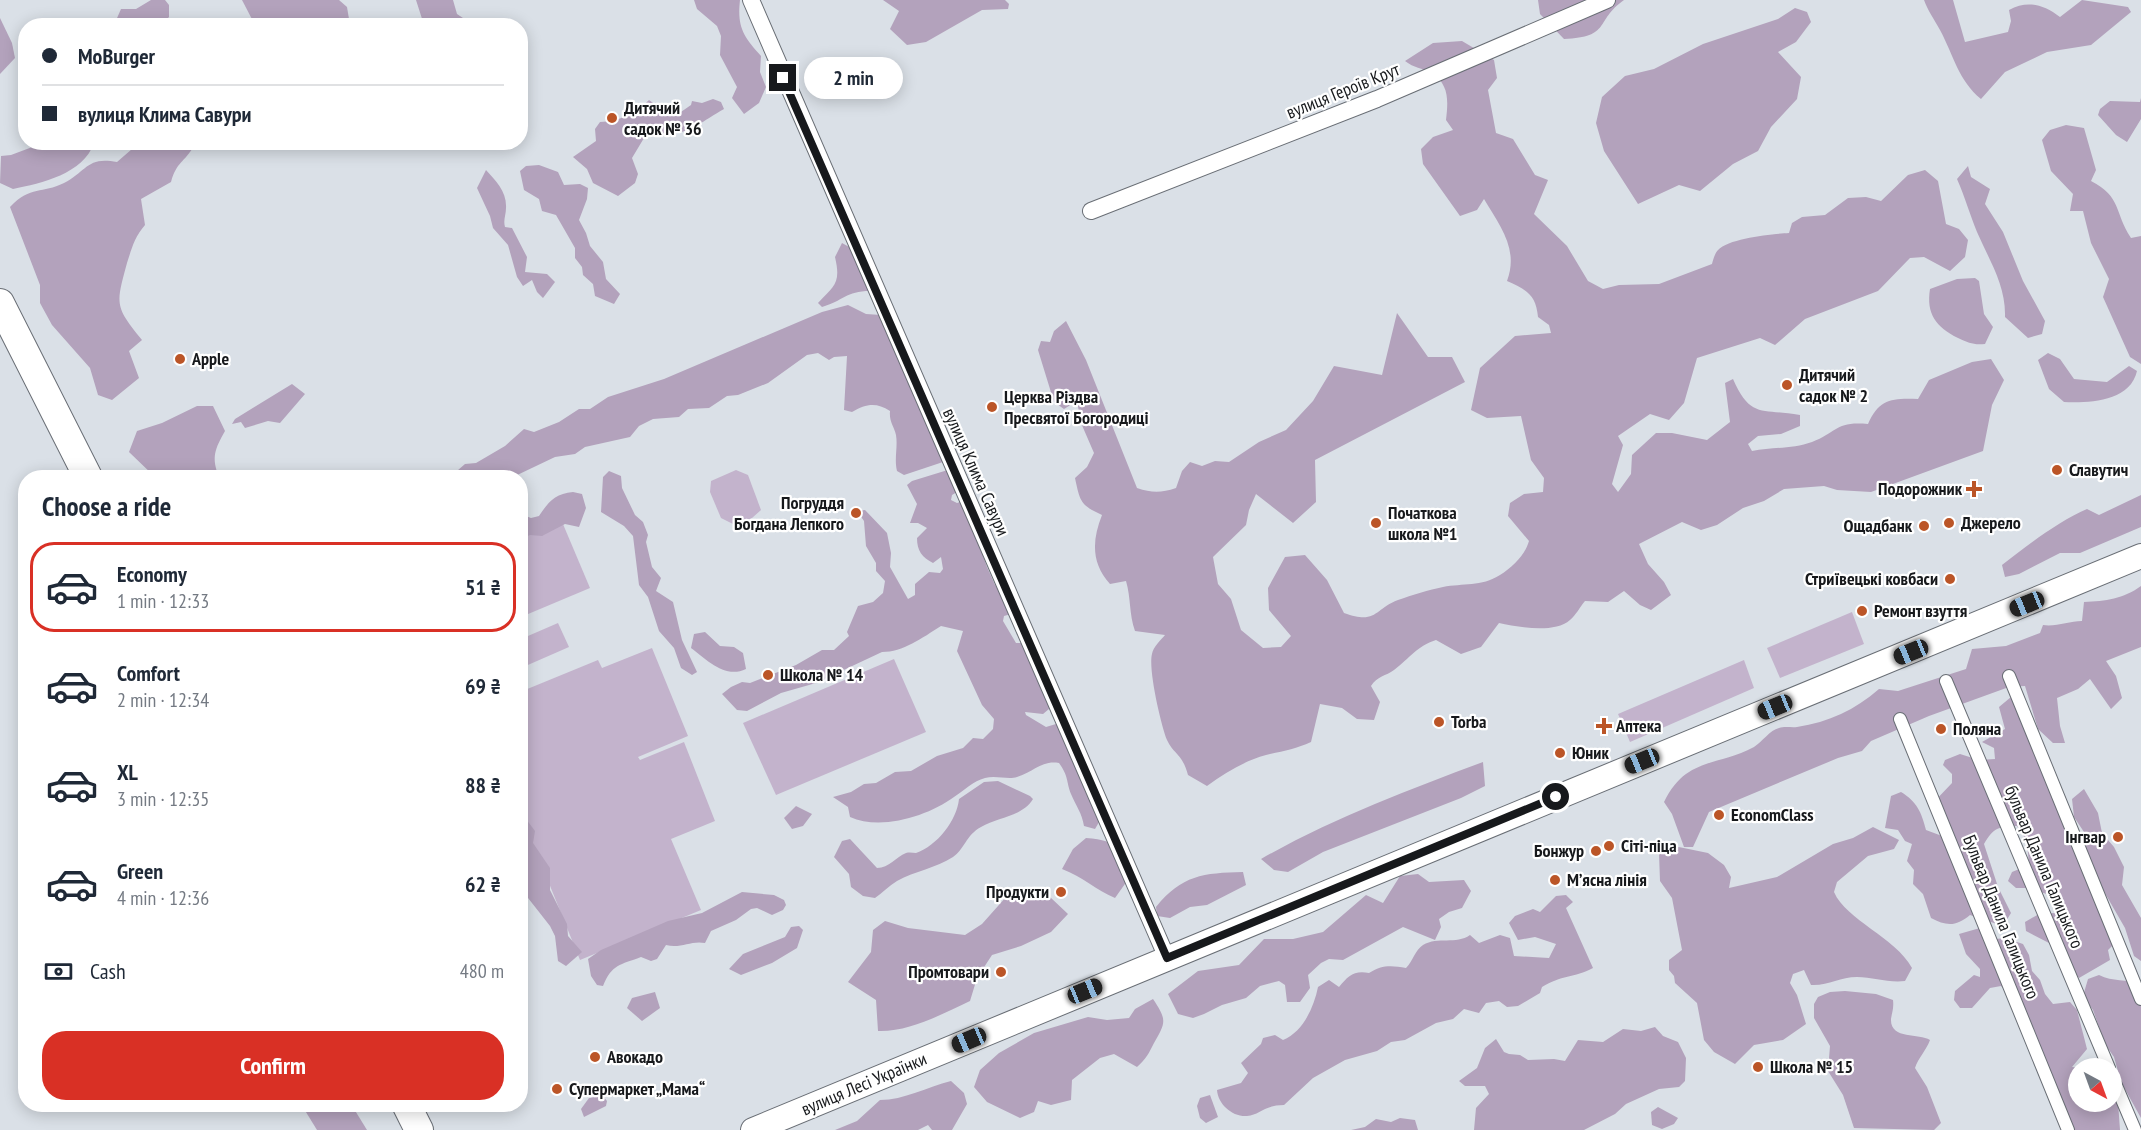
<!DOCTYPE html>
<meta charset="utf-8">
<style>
:root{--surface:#fff;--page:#f6f6f7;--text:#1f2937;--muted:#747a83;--line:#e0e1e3;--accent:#d93025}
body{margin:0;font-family:"PT Sans Narrow",sans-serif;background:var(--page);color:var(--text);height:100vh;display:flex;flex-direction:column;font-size:22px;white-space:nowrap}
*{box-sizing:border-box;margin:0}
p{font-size:20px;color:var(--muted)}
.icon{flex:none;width:33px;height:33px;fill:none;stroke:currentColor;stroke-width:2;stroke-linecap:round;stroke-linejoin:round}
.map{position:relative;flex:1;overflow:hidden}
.sheet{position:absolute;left:18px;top:470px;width:510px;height:642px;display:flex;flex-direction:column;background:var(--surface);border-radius:24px;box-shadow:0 3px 15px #0003}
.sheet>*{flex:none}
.top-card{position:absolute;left:18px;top:18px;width:510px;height:132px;border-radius:24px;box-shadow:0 3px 15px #0003;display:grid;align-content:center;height:132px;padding:0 24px;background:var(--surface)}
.needle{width:39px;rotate:139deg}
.controls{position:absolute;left:2068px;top:1058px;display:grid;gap:12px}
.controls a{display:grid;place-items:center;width:54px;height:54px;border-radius:50%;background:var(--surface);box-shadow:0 3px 15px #0003;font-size:30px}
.end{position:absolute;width:27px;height:27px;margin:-14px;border:8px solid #17191c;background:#fff;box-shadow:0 0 0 3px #fff}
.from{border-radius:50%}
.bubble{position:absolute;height:42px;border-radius:21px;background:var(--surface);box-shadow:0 3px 15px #0003;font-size:20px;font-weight:600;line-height:42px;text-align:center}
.car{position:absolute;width:18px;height:36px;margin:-18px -9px;border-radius:8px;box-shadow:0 0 4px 2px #0007;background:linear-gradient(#222 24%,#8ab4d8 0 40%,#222 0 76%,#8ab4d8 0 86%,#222 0)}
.top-card b{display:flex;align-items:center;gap:21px;height:57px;font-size:22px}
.top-card b+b{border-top:2px solid var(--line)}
.top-card i{width:15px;height:15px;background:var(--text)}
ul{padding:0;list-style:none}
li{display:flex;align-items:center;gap:18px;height:90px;margin:0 12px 9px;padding:0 12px;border:3px solid transparent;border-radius:24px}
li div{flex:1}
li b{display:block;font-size:22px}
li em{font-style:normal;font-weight:600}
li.selected{border-color:var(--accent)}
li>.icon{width:54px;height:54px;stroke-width:1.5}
h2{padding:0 24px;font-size:27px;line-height:72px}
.pay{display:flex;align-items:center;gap:15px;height:66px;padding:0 24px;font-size:22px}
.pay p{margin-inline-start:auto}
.primary-button{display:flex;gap:12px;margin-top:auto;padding:12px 24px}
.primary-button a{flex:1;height:69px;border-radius:24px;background:var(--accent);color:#fff;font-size:24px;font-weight:600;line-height:69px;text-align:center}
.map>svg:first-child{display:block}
.green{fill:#c3b3cc}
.forest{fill:#b3a2bc}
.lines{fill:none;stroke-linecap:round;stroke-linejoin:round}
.pedestrian-casing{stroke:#696e75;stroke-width:14}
.minor-casing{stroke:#696e75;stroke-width:18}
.secondary-casing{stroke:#696e75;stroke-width:26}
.trunk-casing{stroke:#696e75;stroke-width:30}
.pedestrian{stroke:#fff;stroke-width:12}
.minor{stroke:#fff;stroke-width:16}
.secondary{stroke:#fff;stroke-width:24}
.trunk{stroke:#fff;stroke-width:28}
.route{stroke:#17191c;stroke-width:8}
.poi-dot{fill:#bb5527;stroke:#fff;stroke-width:2}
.labels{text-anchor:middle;stroke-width:4.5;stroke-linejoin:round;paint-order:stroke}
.street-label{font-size:18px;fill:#17191c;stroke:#fff}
.poi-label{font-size:18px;font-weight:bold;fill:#17191c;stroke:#fff;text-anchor:start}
</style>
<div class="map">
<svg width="2141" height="1130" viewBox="0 0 2141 1130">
<rect width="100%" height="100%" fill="#dae0e7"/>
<g class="green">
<polygon points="736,470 748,475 761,510 752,518 735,525 721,518 710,492 711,481"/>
<polygon points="560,517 590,588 521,617 521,534"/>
<polygon points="1852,612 1864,644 1780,678 1767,648"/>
<polygon points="558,623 569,647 521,668 521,639"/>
<polygon points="652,648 688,736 638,757 640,760 684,742 715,821 671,839 701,910 580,960 521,814 520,692 598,660 602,668"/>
<polygon points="894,659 926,732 776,795 743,723"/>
<polygon points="1744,660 1754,688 1630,742 1618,714"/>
</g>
<g class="forest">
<polygon points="151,0 165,0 169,5 169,17 161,25 114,25 121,9 136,9"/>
<polygon points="242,0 339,0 347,7 350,25 255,25"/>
<polygon points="416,0 453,0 457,14 466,20 468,25 424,25"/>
<path d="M694 0H740C737 27 743 36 761 56L760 72 766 87 759 103 744 114 732 98 737 87 720 55 721 36 717 26 697 9Z"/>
<polygon points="883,0 1005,0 1009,4 1008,9 982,10 926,42 907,45 890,29 899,11"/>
<path d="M1538 0H1624C1594 21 1612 37 1564 39L1540 14Z"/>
<path d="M1924 0H1953L1965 42 2008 32 2011 21 2009 10C2027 0 2043 4 2060 17L2082 0 2128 7 2131 12 2091 45 2047 52 2005 72 1981 99C1958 80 1954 56 1940 30 1934 19 1928 11 1924 0Z"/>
<polygon points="1795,8 1807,12 1811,22 1796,42 1778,52 1801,77 1797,99 1771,127 1758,151 1733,164 1700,191 1679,185 1638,204 1604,151 1596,123 1602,97 1625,76 1654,69 1703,44 1778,19"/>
<polygon points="0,18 12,43 15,58 0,74"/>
<path d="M1462 41 1494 60 1497 78 1488 90 1496 133 1513 139 1535 175 1548 180 1534 214 1567 246 1588 281 1603 289 1619 285 1659 284 1712 264C1713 260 1715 253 1718 250 1729 238 1773 234 1789 233L1792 223 1802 217 1825 215 1848 198 1866 197 1881 201 1908 175 1925 170 1938 181 1946 224 1959 229 1968 240 1965 257 1950 271 1924 257 1910 258 1878 291 1805 319 1775 345 1760 338 1697 358 1684 403 1669 420 1650 414 1618 436 1623 445 1612 484 1618 492 1631 474 1632 455 1656 433H1672L1707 440 1730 422 1725 383 1733 379C1751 420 1763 408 1800 415V426L1781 434 1758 436 1748 444 1752 451C1772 447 1793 449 1812 442 1838 432 1835 421 1868 424 1879 399 1892 398 1918 399L1929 380 1972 362 1991 359 2004 380 1992 405 1983 451 1871 492 1837 490 1824 486 1784 489 1764 501 1743 508 1717 525 1701 530 1682 522 1639 544 1648 564 1664 582 1671 595 1651 610 1640 605 1624 591 1608 602 1585 601C1580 607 1576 615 1570 620 1554 634 1518 627 1499 623L1481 647 1461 654 1436 640C1417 646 1410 658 1394 670 1386 676 1377 676 1371 686L1380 702 1374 720 1357 719 1342 708 1320 704 1311 742C1296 749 1283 751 1266 755 1244 761 1225 773 1207 786L1188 775C1182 753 1174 755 1167 740 1161 725 1148 669 1152 654 1153 647 1161 640 1165 635L1135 631C1129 614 1131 598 1126 581L1110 584C1091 563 1092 540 1102 515 1080 505 1080 501 1075 478L1087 467 1094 453 1081 423 1077 401 1064 409 1054 402 1038 350 1041 341 1050 342 1054 331 1066 321 1086 360 1137 488C1152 493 1161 493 1176 488L1182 471 1190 462 1202 466 1215 461 1229 462 1259 442 1286 430 1313 401 1334 366 1382 375 1397 313 1428 357H1452L1465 382 1315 460 1316 502 1293 523 1256 494 1249 510 1246 525 1213 557 1218 584 1231 599 1241 630 1263 648 1281 647 1291 636 1269 610 1268 588 1285 557 1305 555 1327 580 1344 613C1377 625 1374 609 1398 600 1412 595 1429 590 1443 587 1463 583 1481 587 1500 575 1513 567 1525 555 1529 541L1508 516 1510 503 1524 494 1543 492 1544 478 1531 460 1521 416 1487 418 1471 410 1480 368 1515 336 1551 333 1549 325 1538 317C1536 295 1527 290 1507 281 1519 249 1500 226 1484 199L1477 210 1460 216 1423 164 1421 149 1433 137 1453 130 1446 120C1448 102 1450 84 1431 73 1422 68 1414 68 1405 61L1433 43Z"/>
<polygon points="2141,98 2141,119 2127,142 2116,135 2098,115 2100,109 2110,101 2140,102"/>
<path d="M713 99 721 102 724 109C699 123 680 142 651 130L647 133 632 158 638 174 635 183 618 196 593 183 587 169 573 157 596 141 595 129 600 122C618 122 636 113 649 100 658 108 668 107 678 114L691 105 692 101 702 103Z"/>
<path d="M2066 125 2084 128 2096 170 2091 181C2122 197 2114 212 2131 238L2141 236V364L2130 357 2103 297 2109 279 2091 243 2083 211H2070L2073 194 2051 171 2042 140 2050 130Z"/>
<path d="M147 142 188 143 194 146C184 163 177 161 171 182L141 199 145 225C134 238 132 248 127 263 116 304 114 306 142 340L129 351 139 378 112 400 98 395 90 368 52 325 40 303V285L10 207C31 185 42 194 64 183 87 171 87 156 117 162L132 149Z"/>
<path d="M43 143H94C83 174 42 183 13 189L0 183 1 156 11 155Z"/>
<polygon points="539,165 558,172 564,185 580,184 588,188 587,199 579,220 586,233 590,246 603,262 606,279 620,294 614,304 595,296 593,284 583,275 582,267 575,258 575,248 556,215 542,211 539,199 524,190 520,171 526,166"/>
<path d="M1968 166 1971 177 1990 189 1985 204 2003 232 2023 281 2045 321 2042 334 2028 338 2005 317C2006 285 1989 260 1977 232 1970 215 1965 197 1957 179Z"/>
<path d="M486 170C496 181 507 192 506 208 506 215 503 220 505 227L512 228 527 257 525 272 547 274 555 282 543 298 537 292 532 280 523 286 517 277 508 245 493 228 490 216 477 188Z"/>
<path d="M842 243 860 253 870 291C846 291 843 301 822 307L818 303C835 285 841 283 835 257Z"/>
<path d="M1975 278 1979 281 1984 314 1993 327 1985 344C1973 345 1969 343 1958 338 1936 327 1926 314 1930 289L1957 279Z"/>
<path d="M848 305 866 314 881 315 943 462 904 475 897 471C894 459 898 447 896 435 894 426 889 422 890 411 876 402 866 404 852 412L844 410 847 356 834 357 829 360 818 353 807 355 768 383 738 395 727 396 709 408 688 409 679 417 653 419 639 426 630 437 585 447 575 454 555 457 513 477H450L465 464 476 463 505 446 524 429 534 432 559 422 579 409H590L608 397 664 379 822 312Z"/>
<path d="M2048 353 2060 359 2074 379 2107 382 2129 366 2137 371C2130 402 2088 403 2064 402L2049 389 2038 360Z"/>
<polygon points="292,384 305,394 280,423 268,421 245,428 241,422 232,424 235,419"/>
<path d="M197 406H213L225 431C215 449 211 457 219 477H155L129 452 137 431 162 423Z"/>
<path d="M951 469 962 489 952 495 951 500 957 503 972 498 987 544 983 556 987 567 995 585 1009 594 1011 614 1004 616 1003 621 1016 643H1030L1054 697 1049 709 1043 714 1025 712 1026 715 1046 727 1056 724 1061 726 1087 757 1090 802 1102 817 1095 829 1084 826C1082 813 1076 806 1071 794 1066 781 1069 777 1059 763 1041 760 1034 772 1017 777 1008 780 996 775 985 778 973 781 965 790 954 797 928 816 881 831 850 817L848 807 833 797 851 792 864 784 876 783 895 772 911 771 937 756 963 748 973 738 983 739 993 729 994 719 982 705 957 651 963 631 941 626C922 638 903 652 882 652L816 683 781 693 747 711 737 710 722 694 731 687 742 682 750 683 796 665 822 650H834L849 636 847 632 858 606 873 602 883 593 885 581 876 571V563L866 546 864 521 857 511 865 510 887 533 891 553 890 567 908 599 915 595V584L929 572 940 573 943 569 941 557 933 563C922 557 917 551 917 538L927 528 918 523H910L917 504 907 485 912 481Z"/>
<polygon points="609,471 621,476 622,488 635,515 643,522 648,535 646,542 652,567 661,578 656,591 673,602 682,640 697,672 692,675 681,668 674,648 659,631 648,597 639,585 633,536 624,526 601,512 603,477"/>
<path d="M573 492 582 494 586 508 579 527 565 524 542 536 530 535 521 539V514L531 518 539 516C549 501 555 494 573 492Z"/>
<path d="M2141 495V527L2080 553H2060L2019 574 2005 577 2002 565C2026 546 2059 521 2087 509L2099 515Z"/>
<path d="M2141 586V647L2106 661 2116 676 2122 698 2111 709 2090 679 2078 689 2057 698 2060 726 2065 743H2053L2038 729 2025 686 2009 687 1929 716 1871 741 1862 751 1838 758 1709 812 1693 847H1684L1672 814 1664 802C1686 757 1716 767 1754 747 1762 742 1770 730 1779 728 1785 726 1792 728 1797 727 1829 722 1855 710 1879 689L1898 691 1966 669 1972 649 2006 646 2040 633 2043 625C2056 627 2069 621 2082 621L2084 602C2106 601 2123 599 2141 586Z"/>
<path d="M705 632 720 646 734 647 743 653 746 669C725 679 707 660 691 648L694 634Z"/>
<path d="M2011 697 2020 703 2117 941 2108 950 2110 960 2079 978 2049 943 2026 931 2025 922 2039 914 2055 913 2056 906 2050 895 2027 888H2016L2008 881 2012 872 2029 865 2027 841 2017 826C1999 826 1993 828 1984 844L1998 887 2011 913 2003 926 1970 915C1956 927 1946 926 1931 918L1923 894 1913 884 1914 870 1907 861 1912 844 1905 841 1898 830 1885 828 1891 796 1901 792C1917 802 1921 811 1926 830L1942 836 1932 804 1952 783V774L1943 765 1945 760 1960 754 1979 760 1995 759 1994 748 1982 742 2005 729 1999 707Z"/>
<path d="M1483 762 1485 786 1461 798 1323 852 1288 872 1274 870 1261 859C1331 819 1408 790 1483 762Z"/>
<path d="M998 781 1030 796 1033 799C1022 817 998 817 981 827 966 835 964 850 953 857 936 868 915 871 897 881 889 886 882 893 875 898L863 896 851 887 849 874 834 857 842 841 850 839 877 868C889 868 896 857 906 853 910 852 913 853 916 853 937 846 957 820 959 799L984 782Z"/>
<polygon points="2084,789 2098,813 2102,833 2114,847 2124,867 2122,885 2141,918 2141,961 2134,956 2125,928 2087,862 2083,850 2084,832 2074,817 2072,799"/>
<polygon points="796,806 812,814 803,826 792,829 784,818"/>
<polygon points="520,811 535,831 533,843 550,868 550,890 567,924 568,936 582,952 566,966 558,961 555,936 550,926 521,889"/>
<path d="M1873 827 1899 840 1894 849 1868 856 1837 882 1834 892C1846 920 1895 937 1912 968L1905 981C1888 983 1873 977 1857 977 1840 977 1828 986 1811 985L1804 970 1793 974 1790 983 1797 995 1806 1024 1783 1040 1754 1045 1735 1064 1714 1052 1704 1040 1697 1003 1675 983 1674 976 1669 970V960L1682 950 1672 898 1660 881 1659 853 1669 845 1708 853 1724 865 1731 877 1729 888 1777 877 1833 844 1853 838Z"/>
<path d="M1086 838C1121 840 1118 851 1127 881L1115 898C1096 890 1083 877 1062 869L1073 849Z"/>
<path d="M1243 872 1246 885 1207 905 1190 907 1170 918 1157 916 1156 907C1182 875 1203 873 1243 872Z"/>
<polygon points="1418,874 1429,882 1464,880 1471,891 1462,908 1449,912 1439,919 1441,927 1435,940 1403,927 1343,960 1329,959 1321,963 1308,975 1310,988 1300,1002 1287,1002 1285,985 1279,981 1260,986 1246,998 1222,1005 1204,1014 1193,1018 1178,1014 1168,994 1198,971 1239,965 1264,939 1293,939 1323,932 1366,895 1383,903 1400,876"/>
<path d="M1031 887 1050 897 1068 914 1051 932 1021 946 992 955 977 978 970 1001C942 1014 910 1032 878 1031L876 1000 848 982 871 952 873 930 885 921 908 928 965 935 982 924 1006 897Z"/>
<path d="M742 892 774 895 784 900 786 905 783 910 772 915 757 908 751 909 736 920 711 931 705 943C691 940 681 949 666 945L657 959 651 961 641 957C620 965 612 964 603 986L597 985 591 976 588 959 601 950 668 921 702 913Z"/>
<path d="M1566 895 1573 902 1566 908 1593 968C1574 978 1561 975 1542 987L1540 993 1518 1006 1507 1007 1499 1001 1486 1003 1479 1013 1464 1009 1453 1019 1436 1023 1405 1040 1391 1042 1377 1051 1345 1060 1313 1078 1284 1105C1264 1105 1260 1115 1247 1116 1232 1117 1218 1104 1217 1090L1241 1083 1248 1073 1241 1063 1261 1044 1263 1038 1275 1035 1283 1040C1303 1032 1314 1007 1318 987L1329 980 1339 987C1348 976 1354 970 1369 973 1381 965 1391 965 1406 968 1413 961 1415 950 1423 945 1438 936 1456 945 1470 935L1479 943 1500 935 1510 938 1514 956 1549 958 1556 944 1535 937 1518 940 1509 923 1515 916 1533 909 1540 912 1556 896Z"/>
<polygon points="799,926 803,930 797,948 772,963 741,975 729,969 743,954 785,937 791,927"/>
<polygon points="1980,928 1987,940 2005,938 2023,944 2029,955 2032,971 2040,980 2045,994 2053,1004 2070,1002 2077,1010 2087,1049 2072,1067 2080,1068 2079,1101 2112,1101 2112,1091 2118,1102 2120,1130 2072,1130 2009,994 2001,986 1990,988 1972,1008 1960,1008 1954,1000 1955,991 1974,975 1980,977 1980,969 1966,954 1959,934"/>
<path d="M2099 975C2113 982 2126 979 2141 984V1118L2121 1082 2114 1057 2105 1044 2093 1010 2083 996 2088 979Z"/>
<path d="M1845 991 1876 994 1893 1000C1894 1008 1892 1012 1891 1019 1890 1040 1919 1033 1930 1040 1926 1051 1918 1058 1915 1068L1927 1087 1941 1123 1934 1130 1854 1128 1843 1095 1828 1071 1830 1046 1814 1018V1004L1818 997 1830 992Z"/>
<polygon points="655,992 660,1008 642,1021 627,1008 632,998"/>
<path d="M1153 999C1167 1020 1166 1022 1154 1043 1149 1053 1146 1059 1137 1067L1114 1054 1100 1058 1072 1080 1071 1100 1051 1105 1038 1101 1034 1112 1020 1118 987 1102 974 1087 980 1070 999 1053 1034 1033 1088 1017 1107 1020 1129 1018 1135 1009Z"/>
<polygon points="1655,1027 1663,1036 1678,1042 1686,1058 1685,1081 1679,1087 1659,1089 1626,1104 1615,1114 1584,1130 1474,1130 1476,1108 1489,1094 1485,1086 1465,1086 1459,1081 1477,1068 1485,1048 1496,1039 1504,1052 1509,1054 1520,1055 1528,1060 1554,1059 1565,1061 1578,1040 1603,1042 1623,1029 1641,1031"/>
<path d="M951 1081 964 1093 967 1104 952 1130H932L928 1125 918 1130H835L857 1121 880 1100C904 1100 927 1087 951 1081Z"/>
<polygon points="1210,1095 1218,1117 1206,1123 1200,1118 1197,1106 1200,1098"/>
<polygon points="603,1096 607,1101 606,1106 584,1117 581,1109 589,1098"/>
<polygon points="301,1104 351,1104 367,1130 317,1130"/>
<polygon points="1658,1107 1678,1118 1674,1124 1662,1129 1652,1125 1651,1112"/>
<polygon points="1400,1118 1415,1120 1418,1130 1351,1130 1365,1127 1376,1119 1391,1122"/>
</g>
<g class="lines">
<defs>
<g id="pedestrian">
<polyline points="2009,676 2141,999"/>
<polyline points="1946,681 2109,1068"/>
<polyline points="1900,719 2068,1130"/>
<polyline points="2112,1076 2135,1130"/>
</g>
<g id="minor">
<polyline points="751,0 1167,958"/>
<polyline points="1091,211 1377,99 1607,0"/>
</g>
<polyline id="secondary" points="753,1130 2141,556"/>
<g id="trunk">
<polyline points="0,303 88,477"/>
<polyline points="406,1104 419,1130"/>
</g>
</defs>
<use href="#pedestrian" class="pedestrian-casing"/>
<use href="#minor" class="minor-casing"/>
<use href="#secondary" class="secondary-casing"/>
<use href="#trunk" class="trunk-casing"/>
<use href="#pedestrian" class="pedestrian"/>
<use href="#minor" class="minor"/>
<use href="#secondary" class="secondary"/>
<use href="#trunk" class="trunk"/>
</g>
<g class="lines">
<polyline class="route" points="783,78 1167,958 1556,797"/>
</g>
<g class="poi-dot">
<circle cx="612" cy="118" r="6"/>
<circle cx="180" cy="359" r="6"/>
<circle cx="1787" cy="385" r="6"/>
<circle cx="992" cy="407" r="6"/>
<circle cx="2057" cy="470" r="6"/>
<path d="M1971 480h6v6h6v6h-6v6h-6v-6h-6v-6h6z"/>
<circle cx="856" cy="513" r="6"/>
<circle cx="1376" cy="523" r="6"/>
<circle cx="1949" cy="523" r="6"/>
<circle cx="1924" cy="526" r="6"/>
<circle cx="1950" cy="579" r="6"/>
<circle cx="1862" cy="611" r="6"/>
<circle cx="768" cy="675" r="6"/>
<circle cx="1439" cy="722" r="6"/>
<path d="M1601 717h6v6h6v6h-6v6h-6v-6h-6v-6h6z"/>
<circle cx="1941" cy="729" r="6"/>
<circle cx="1560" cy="753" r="6"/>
<circle cx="1719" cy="815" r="6"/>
<circle cx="2118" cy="837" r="6"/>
<circle cx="1609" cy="846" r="6"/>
<circle cx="1596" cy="851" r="6"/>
<circle cx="1555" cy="880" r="6"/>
<circle cx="1061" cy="892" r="6"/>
<circle cx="1001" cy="972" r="6"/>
<circle cx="595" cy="1057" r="6"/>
<circle cx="1758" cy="1067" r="6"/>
<circle cx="557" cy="1089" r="6"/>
</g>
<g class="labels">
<g class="street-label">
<text transform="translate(1343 91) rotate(-22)" y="6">вулиця Героїв Крут</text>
<text transform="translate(976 472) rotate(66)" y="6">вулиця Клима Савури</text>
<text transform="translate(2044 867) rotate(67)" y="6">бульвар Данила Галицького</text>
<text transform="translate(2001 917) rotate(68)" y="6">Бульвар Данила Галицького</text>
<text transform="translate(864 1084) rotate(-23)" y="6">вулиця Лесі Українки</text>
</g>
<g class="poi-label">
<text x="624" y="114">Дитячий<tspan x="624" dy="21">садок № 36</tspan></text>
<text x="192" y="365">Apple</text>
<text x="1799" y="381">Дитячий<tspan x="1799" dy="21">садок № 2</tspan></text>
<text x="1004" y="403">Церква Різдва<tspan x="1004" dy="21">Пресвятої Богородиці</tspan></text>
<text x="2069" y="476">Славутич</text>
<text x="1962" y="495" text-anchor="end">Подорожник</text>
<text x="844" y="509" text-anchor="end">Погруддя<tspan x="844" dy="21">Богдана Лепкого</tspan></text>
<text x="1388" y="519">Початкова<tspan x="1388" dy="21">школа №1</tspan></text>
<text x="1961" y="529">Джерело</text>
<text x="1912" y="532" text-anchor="end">Ощадбанк</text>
<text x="1938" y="585" text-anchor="end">Стриївецькі ковбаси</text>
<text x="1874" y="617">Ремонт взуття</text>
<text x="780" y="681">Школа № 14</text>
<text x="1451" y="728">Torba</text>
<text x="1616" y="732">Аптека</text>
<text x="1953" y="735">Поляна</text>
<text x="1572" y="759">Юник</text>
<text x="1731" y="821">EconomClass</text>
<text x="2106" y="843" text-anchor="end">Інгвар</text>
<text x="1621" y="852">Сіті-піца</text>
<text x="1584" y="857" text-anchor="end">Бонжур</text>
<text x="1567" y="886">Мʼясна лінія</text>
<text x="1049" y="898" text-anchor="end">Продукти</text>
<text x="989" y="978" text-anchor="end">Промтовари</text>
<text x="607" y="1063">Авокадо</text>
<text x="1770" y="1073">Школа № 15</text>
<text x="569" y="1095">Супермаркет „Мама“</text>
</g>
</g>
</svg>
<div class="controls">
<a><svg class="needle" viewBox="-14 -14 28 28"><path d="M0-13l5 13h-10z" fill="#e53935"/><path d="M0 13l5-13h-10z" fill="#747a83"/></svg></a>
</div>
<i class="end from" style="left:1556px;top:797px"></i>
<i class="end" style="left:783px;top:78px"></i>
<div class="bubble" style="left:804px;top:57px;width:99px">2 min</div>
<i class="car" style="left:2027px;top:604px;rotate:248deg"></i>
<i class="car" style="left:1911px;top:652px;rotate:248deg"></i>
<i class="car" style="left:1775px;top:707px;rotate:248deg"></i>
<i class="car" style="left:1642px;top:761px;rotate:248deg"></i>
<i class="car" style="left:1085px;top:991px;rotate:68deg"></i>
<i class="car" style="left:969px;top:1040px;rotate:247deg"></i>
<div class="top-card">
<b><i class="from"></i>MoBurger</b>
<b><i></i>вулиця Клима Савури</b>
</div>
<section class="sheet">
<h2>Choose a ride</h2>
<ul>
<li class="selected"><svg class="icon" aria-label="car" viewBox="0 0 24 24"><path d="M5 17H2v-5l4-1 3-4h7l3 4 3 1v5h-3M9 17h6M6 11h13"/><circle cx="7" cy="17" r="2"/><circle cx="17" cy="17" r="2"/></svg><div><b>Economy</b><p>1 min · 12:33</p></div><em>51 ₴</em></li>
<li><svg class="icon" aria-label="car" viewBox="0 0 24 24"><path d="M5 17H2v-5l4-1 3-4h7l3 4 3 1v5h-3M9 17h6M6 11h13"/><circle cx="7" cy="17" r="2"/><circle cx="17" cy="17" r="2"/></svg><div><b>Comfort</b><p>2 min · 12:34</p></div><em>69 ₴</em></li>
<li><svg class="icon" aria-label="car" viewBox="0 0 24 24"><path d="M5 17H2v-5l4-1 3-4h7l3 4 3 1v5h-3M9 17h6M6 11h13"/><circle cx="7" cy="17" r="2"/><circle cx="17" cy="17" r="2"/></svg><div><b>XL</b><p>3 min · 12:35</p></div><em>88 ₴</em></li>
<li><svg class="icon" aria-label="car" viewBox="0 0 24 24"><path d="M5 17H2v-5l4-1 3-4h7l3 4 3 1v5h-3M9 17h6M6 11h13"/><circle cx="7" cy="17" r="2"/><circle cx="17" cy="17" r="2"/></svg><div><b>Green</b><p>4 min · 12:36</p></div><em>62 ₴</em></li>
</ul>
<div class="pay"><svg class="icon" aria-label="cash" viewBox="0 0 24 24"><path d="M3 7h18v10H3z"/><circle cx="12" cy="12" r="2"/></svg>Cash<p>480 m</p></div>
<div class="primary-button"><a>Confirm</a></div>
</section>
</div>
